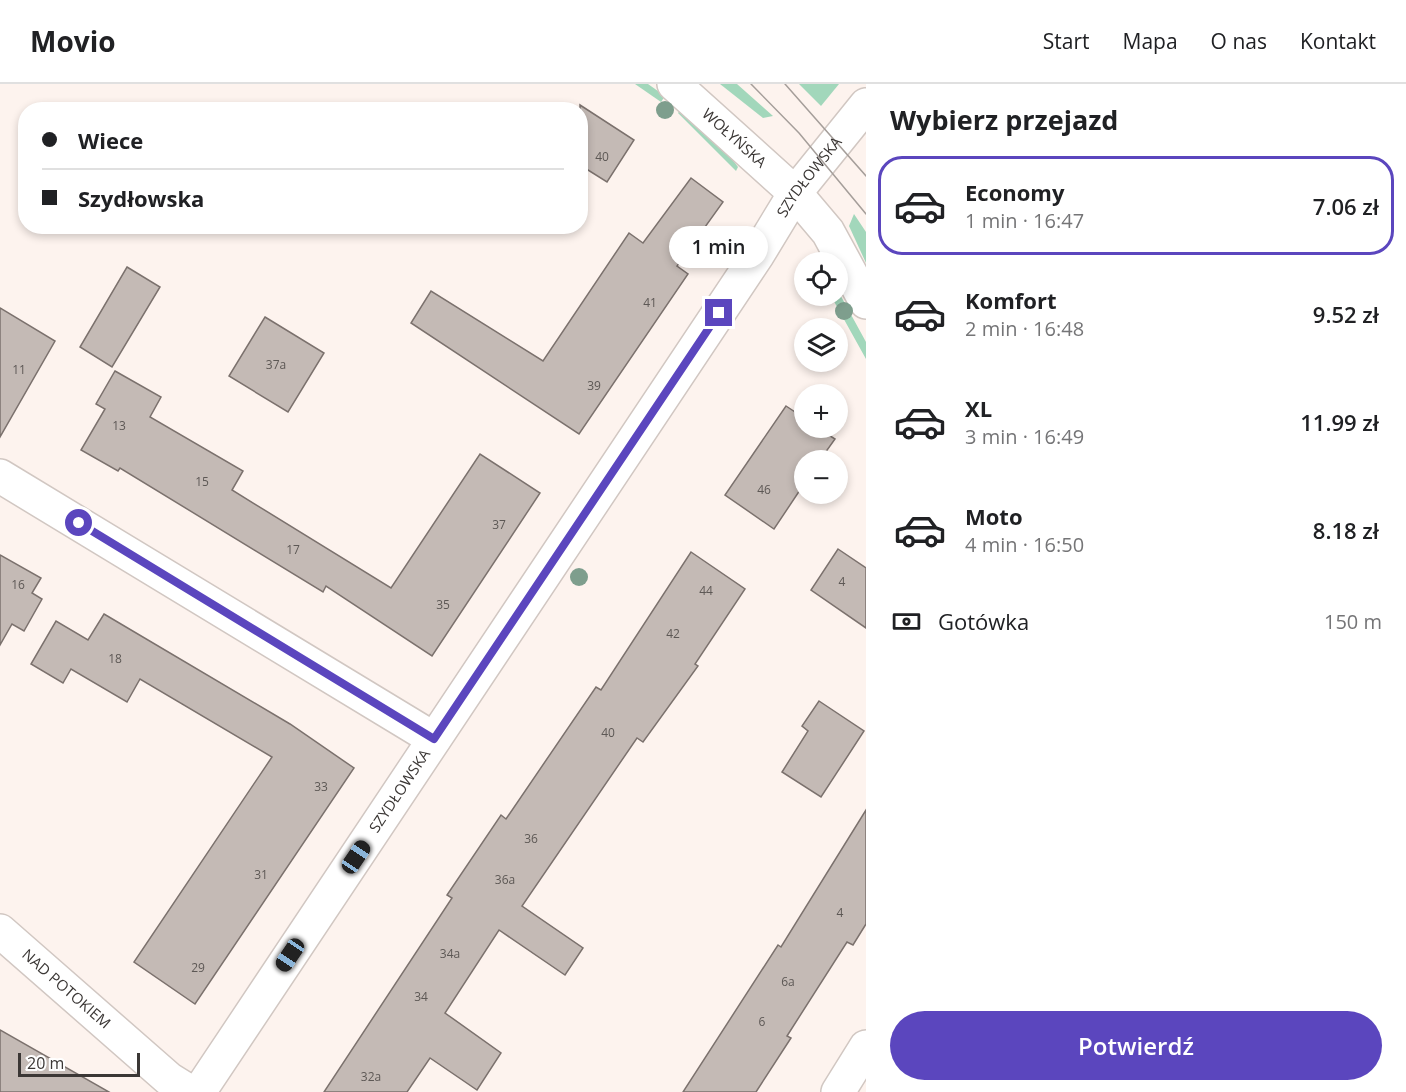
<!DOCTYPE html>
<html lang="pl">
<meta charset="utf-8">
<style>
:root{--surface:#fff;--page:#f2f2f2;--text:#202124;--muted:#757577;--line:#e0e0e0;--accent:#5b46be}
body{margin:0;font-family:"Open Sans",sans-serif;background:var(--page);color:var(--text);height:100vh;display:flex;flex-direction:column;font-size:22px;white-space:nowrap}
*{box-sizing:border-box;margin:0}
p{font-size:20px;color:var(--muted)}
.icon{flex:none;width:33px;height:33px;fill:none;stroke:currentColor;stroke-width:2;stroke-linecap:round;stroke-linejoin:round}
.map{position:relative;flex:1;overflow:hidden}
.sheet{display:flex;flex-direction:column;background:var(--surface);width:540px}
.sheet>*{flex:none}
.top-card{position:absolute;left:18px;top:18px;width:570px;height:132px;border-radius:24px;box-shadow:0 3px 9px #0003;display:grid;align-content:center;height:132px;padding:0 24px;background:var(--surface)}
.fabs{position:absolute;left:794px;top:168px;display:grid;gap:12px}
.fabs a{display:grid;place-items:center;width:54px;height:54px;border-radius:50%;background:var(--surface);box-shadow:0 3px 9px #0003;font-size:30px}
.scale{position:absolute;left:18px;bottom:15px;width:122px;box-sizing:border-box;padding-left:6px;border:3px solid #3b3735;border-top:0;font-size:16px;line-height:21px;white-space:nowrap;color:#3b3735;-webkit-text-stroke:4px #fff;paint-order:stroke}
.end{position:absolute;width:27px;height:27px;margin:-14px;border:8px solid #5b46be;background:#fff;box-shadow:0 0 0 3px #fff}
.from{border-radius:50%}
.bubble{position:absolute;height:42px;border-radius:21px;background:var(--surface);box-shadow:0 3px 9px #0003;font-size:20px;font-weight:600;line-height:42px;text-align:center}
.car{position:absolute;width:18px;height:36px;margin:-18px -9px;border-radius:8px;box-shadow:0 0 4px 2px #0007;background:linear-gradient(#222 24%,#8ab4d8 0 40%,#222 0 76%,#8ab4d8 0 86%,#222 0)}
.top-card b{display:flex;align-items:center;gap:21px;height:57px;font-size:22px}
.top-card b+b{border-top:2px solid var(--line)}
.top-card i{width:15px;height:15px;background:var(--text)}
ul{padding:0;list-style:none}
li{display:flex;align-items:center;gap:18px;height:99px;margin:0 12px 9px;padding:0 12px;border:3px solid transparent;border-radius:24px}
li div{flex:1}
li b{display:block;font-size:22px}
li em{font-style:normal;font-weight:600}
li.current{border-color:var(--accent)}
li>.icon{width:54px;height:54px;stroke-width:1.5}
h2{padding:0 24px;font-size:27px;line-height:72px}
.pay{display:flex;align-items:center;gap:15px;height:66px;padding:0 24px;font-size:22px}
.pay p{margin-inline-start:auto}
.button{display:flex;gap:12px;margin-top:auto;padding:12px 24px}
.button a{flex:1;height:69px;border-radius:36px;background:var(--accent);color:#fff;font-size:24px;font-weight:600;line-height:69px;text-align:center}
header{display:flex;align-items:center;gap:36px;box-sizing:border-box;height:84px;padding:0 30px;background:var(--surface);border-bottom:2px solid var(--line)}
header strong{font-size:28px}
nav{display:flex;gap:33px;margin-inline-start:auto;font-size:21px}
main{display:flex;flex:1;min-height:0}
.map>svg:first-child{display:block}
.green{fill:#a2d7bb}
.building{fill:#c4bab5;stroke:#7b716d;stroke-width:1.5}
.lines{fill:none;stroke-linecap:round;stroke-linejoin:round}
.street-casing{stroke:#d1c7c2;stroke-width:36}
.street{stroke:#fff;stroke-width:33}
.tram{stroke:#a59e9a;stroke-width:1.5}
.tree{fill:#7e9e8d}
.route{stroke:#5b46be;stroke-width:8}
.labels{text-anchor:middle;stroke-width:4.5;stroke-linejoin:round;paint-order:stroke}
.number-label{font-size:12px;fill:#5d5855}
.street-label{font-size:15px;fill:#3b3735;stroke:#fff}
</style>
<header>
<strong>Movio</strong>
<nav><a>Start</a><a>Mapa</a><a>O nas</a><a>Kontakt</a></nav>
</header>
<main>
<div class="map">
<svg width="866" height="1008" viewBox="0 0 866 1008">
<rect width="100%" height="100%" fill="#fdf3ee"/>
<g class="green">
<polygon points="635,0 648,0 665,12 661,18"/>
<polygon points="720,0 737,0 773,32 763,34"/>
<polygon points="799,0 839,0 821,22"/>
<polygon points="682,24 717,55 738,83 736,87 678,29"/>
<polygon points="854,130 866,148 866,179 849,142"/>
<polygon points="837,205 866,258 866,275 831,212 837,212"/>
</g>
<g class="building">
<polygon points="580,21 634,56 607,98 580,81"/>
<polygon points="691,94 723,118 677,182 688,190 579,350 411,239 431,207 543,277 629,149 643,159"/>
<polygon points="127,183 160,203 112,283 80,263"/>
<polygon points="0,224 55,257 0,353"/>
<polygon points="265,233 324,269 288,328 229,292"/>
<polygon points="115,287 161,313 150,333 243,387 232,406 391,504 480,370 540,409 432,572 326,502 323,508 120,384 118,387 81,366 105,325 96,320"/>
<polygon points="786,322 804,334 804,344 818,344 835,355 820,376 804,376 804,400 774,445 725,411"/>
<polygon points="838,465 866,484 866,544 811,506"/>
<polygon points="691,468 745,505 695,580 698,582 643,658 637,654 522,822 583,864 565,891 499,846 445,929 501,969 477,1006 430,974 407,1008 324,1008 452,814 447,811 501,731 506,735 596,603 601,606"/>
<polygon points="0,471 41,494 32,509 42,515 24,547 12,540 0,561"/>
<polygon points="104,530 290,640 354,684 195,920 134,878 272,673 140,595 127,618 71,585 63,599 31,580 56,537 88,556"/>
<polygon points="819,617 864,647 821,713 782,688 808,647 802,642"/>
<polygon points="866,726 866,840 853,861 847,858 787,952 791,954 756,1008 683,1008 778,861 781,863"/>
<polygon points="0,946 109,1008 0,1008"/>
</g>
<g class="lines">
<defs>
<g id="street">
<path id="s1" d="M674 0 795 109 828 148 866 218"/>
<polyline points="0,392 434,655"/>
<path id="s2" d="M0 847 169 995 190 1008"/>
<path id="s3" d="M199 1008 758 170 795 109 866 21"/>
<polyline points="838,1008 866,963"/>
</g>
</defs>
<use href="#street" class="street-casing"/>
<use href="#street" class="street"/>
<g class="tram">
<polyline points="751,0 799,49 866,130"/>
<polyline points="785,0 866,92"/>
</g>
</g>
<g class="tree">
<circle cx="665" cy="26" r="9"/>
<circle cx="844" cy="227" r="9"/>
<circle cx="579" cy="493" r="9"/>
</g>
<g class="lines">
<polyline class="route" points="79,439 434,655 719,229"/>
</g>
<g class="labels">
<g class="number-label">
<text x="602" y="77">40</text>
<text x="650" y="223">41</text>
<text x="276" y="285">37a</text>
<text x="19" y="290">11</text>
<text x="594" y="306">39</text>
<text x="119" y="346">13</text>
<text x="202" y="402">15</text>
<text x="764" y="410">46</text>
<text x="499" y="445">37</text>
<text x="293" y="470">17</text>
<text x="842" y="502">4</text>
<text x="18" y="505">16</text>
<text x="706" y="511">44</text>
<text x="443" y="525">35</text>
<text x="673" y="554">42</text>
<text x="115" y="579">18</text>
<text x="608" y="653">40</text>
<text x="321" y="707">33</text>
<text x="531" y="759">36</text>
<text x="261" y="795">31</text>
<text x="505" y="800">36a</text>
<text x="840" y="833">4</text>
<text x="450" y="874">34a</text>
<text x="198" y="888">29</text>
<text x="788" y="902">6a</text>
<text x="421" y="917">34</text>
<text x="762" y="942">6</text>
<text x="371" y="997">32a</text>
</g>
<g class="street-label">
<text dy="5" stroke="none"><textPath href="#s1" startOffset="81">WOŁYŃSKA</textPath></text>
<text dy="5" stroke="none"><textPath href="#s3" startOffset="1100">SZYDŁOWSKA</textPath></text>
<text dy="5" stroke="none"><textPath href="#s3" startOffset="362">SZYDŁOWSKA</textPath></text>
<text dy="5" stroke="none"><textPath href="#s2" startOffset="88">NAD POTOKIEM</textPath></text>
</g>
</g>
</svg>
<div class="fabs">
<a><svg class="icon" aria-label="locate" viewBox="0 0 24 24"><circle cx="12" cy="12" r="6"/><path d="M12 2v4M12 18v4M2 12h4M18 12h4"/></svg></a>
<a><svg class="icon" aria-label="layers" viewBox="0 0 24 24"><path d="M12 4l9 5-9 5-9-5zM3 14l9 5 9-5"/></svg></a>
<a>+</a>
<a>−</a>
</div>
<div class="scale">20 m</div>
<i class="end from" style="left:79px;top:439px"></i>
<i class="end" style="left:719px;top:229px"></i>
<div class="bubble" style="left:669px;top:142px;width:99px">1 min</div>
<i class="car" style="left:356px;top:773px;rotate:34deg"></i>
<i class="car" style="left:290px;top:871px;rotate:214deg"></i>
<div class="top-card">
<b><i class="from"></i>Wiece</b>
<b><i></i>Szydłowska</b>
</div>
</div>
<section class="sheet">
<h2>Wybierz przejazd</h2>
<ul>
<li class="current"><svg class="icon" aria-label="car" viewBox="0 0 24 24"><path d="M5 17H2v-5l4-1 3-4h7l3 4 3 1v5h-3M9 17h6M6 11h13"/><circle cx="7" cy="17" r="2"/><circle cx="17" cy="17" r="2"/></svg><div><b>Economy</b><p>1 min · 16:47</p></div><em>7.06 zł</em></li>
<li><svg class="icon" aria-label="car" viewBox="0 0 24 24"><path d="M5 17H2v-5l4-1 3-4h7l3 4 3 1v5h-3M9 17h6M6 11h13"/><circle cx="7" cy="17" r="2"/><circle cx="17" cy="17" r="2"/></svg><div><b>Komfort</b><p>2 min · 16:48</p></div><em>9.52 zł</em></li>
<li><svg class="icon" aria-label="car" viewBox="0 0 24 24"><path d="M5 17H2v-5l4-1 3-4h7l3 4 3 1v5h-3M9 17h6M6 11h13"/><circle cx="7" cy="17" r="2"/><circle cx="17" cy="17" r="2"/></svg><div><b>XL</b><p>3 min · 16:49</p></div><em>11.99 zł</em></li>
<li><svg class="icon" aria-label="car" viewBox="0 0 24 24"><path d="M5 17H2v-5l4-1 3-4h7l3 4 3 1v5h-3M9 17h6M6 11h13"/><circle cx="7" cy="17" r="2"/><circle cx="17" cy="17" r="2"/></svg><div><b>Moto</b><p>4 min · 16:50</p></div><em>8.18 zł</em></li>
</ul>
<div class="pay"><svg class="icon" aria-label="cash" viewBox="0 0 24 24"><path d="M3 7h18v10H3z"/><circle cx="12" cy="12" r="2"/></svg>Gotówka<p>150 m</p></div>
<div class="button"><a>Potwierdź</a></div>
</section>
</main>
